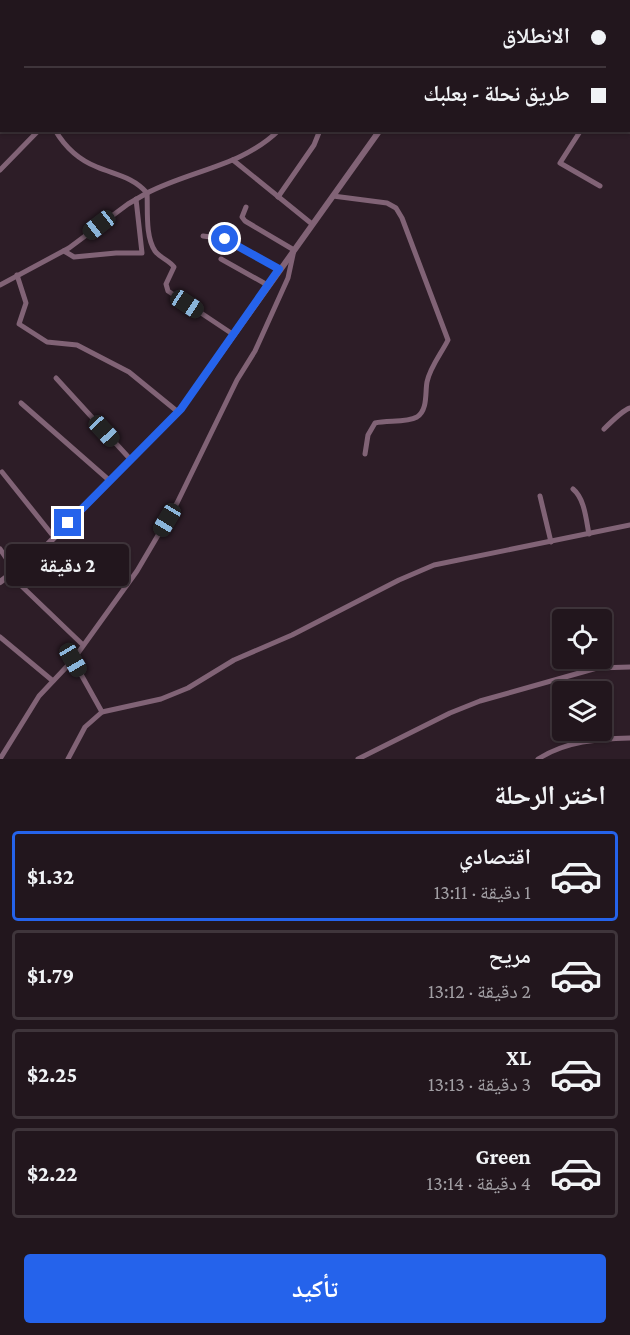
<!DOCTYPE html>
<html lang="ar">
<meta charset="utf-8">
<style>
:root{--surface:#22161d;--page:#2a1f26;--text:#f1f3f6;--muted:#a29fa4;--line:#3f353b;--accent:#2563eb}
body{margin:0;font-family:"Crimson Pro","Noto Naskh Arabic",serif;background:var(--page);color:var(--text);direction:rtl;height:100vh;display:flex;flex-direction:column;font-size:22px;white-space:nowrap}
*{box-sizing:border-box;margin:0}
p{font-size:20px;color:var(--muted)}
.icon{flex:none;width:33px;height:33px;fill:none;stroke:currentColor;stroke-width:2;stroke-linecap:round;stroke-linejoin:round}
.map{position:relative;height:759px;overflow:hidden;direction:ltr}
.side{display:flex;flex-direction:column;background:var(--surface);flex:1}
.side>*{flex:none}
.guide{position:absolute;left:0px;top:0px;width:630px;height:132px;box-shadow:0 2px 4px #0004,0 0 0 2px var(--line);direction:rtl;display:grid;align-content:center;height:132px;padding:0 24px;background:var(--surface)}
.fabs{position:absolute;left:552px;top:609px;display:grid;gap:12px}
.fabs a{display:grid;place-items:center;width:60px;height:60px;border-radius:6px;background:var(--surface);box-shadow:0 2px 4px #0004,0 0 0 2px var(--line);font-size:30px}
.end{position:absolute;width:27px;height:27px;margin:-14px;border:8px solid #2563eb;background:#fff;box-shadow:0 0 0 3px #fff}
.from{border-radius:50%}
.bubble{position:absolute;height:42px;border-radius:6px;background:var(--surface);box-shadow:0 2px 4px #0004,0 0 0 2px var(--line);font-size:20px;font-weight:700;line-height:42px;text-align:center;direction:rtl}
.car{position:absolute;width:18px;height:36px;margin:-18px -9px;border-radius:8px;box-shadow:0 0 4px 2px #0007;background:linear-gradient(#222 24%,#8ab4d8 0 40%,#222 0 76%,#8ab4d8 0 86%,#222 0)}
.guide b{display:flex;align-items:center;gap:21px;height:57px;font-size:22px}
.guide b+b{border-top:2px solid var(--line)}
.guide i{width:15px;height:15px;background:var(--text)}
ul{padding:0;list-style:none}
li{display:flex;align-items:center;gap:18px;height:90px;margin:0 12px 9px;padding:0 12px;border:3px solid var(--line);border-radius:6px}
li div{flex:1}
li b{display:block;font-size:22px}
li em{font-style:normal;font-weight:700}
li.current{border-color:var(--accent)}
li>.icon{width:54px;height:54px;stroke-width:1.5}
h2{padding:0 24px;font-size:27px;line-height:72px}
.action{display:flex;gap:12px;margin-top:auto;padding:12px 24px}
.action a{flex:1;height:69px;border-radius:6px;background:var(--accent);color:#fff;font-size:24px;font-weight:700;line-height:69px;text-align:center}
.map>svg:first-child{display:block}
.lines{fill:none;stroke-linecap:round;stroke-linejoin:round}
.minor{stroke:#816376;stroke-width:5}
.tertiary{stroke:#816376;stroke-width:6}
.route{stroke:#2563eb;stroke-width:8}
</style>
<div class="map">
<svg width="630" height="759" viewBox="0 0 630 759">
<rect width="100%" height="100%" fill="#2d1d27"/>
<g class="lines">
<g class="minor">
<polyline points="161,0 162,2"/>
<polyline points="498,0 499,2"/>
<polyline points="628,0 630,18"/>
<polyline points="197,2 199,0"/>
<polyline points="628,25 630,25"/>
<polyline points="628,87 630,85"/>
<polyline points="0,94 2,95"/>
<polyline points="628,129 630,129"/>
<path d="M55 130C65 147 79 160 97 167 116 175 133 177 147 193 191 170 243 166 279 130"/>
<polyline points="581,130 560,163 600,186"/>
<polyline points="233,160 312,224"/>
<polyline points="0,170 39,130"/>
<path d="M333 196 387 203 396 208 402 218 448 340C441 354 430 367 427 382 425 392 428 410 417 417 406 423 388 420 375 423L368 435 365 454"/>
<polyline points="278,197 314,145 320,130"/>
<polyline points="203,236 225,239 279,269"/>
<polyline points="64,251 74,257 116,253 142,253 136,199"/>
<polyline points="221,259 264,283 267,287"/>
<polyline points="17,275 26,303 19,324 47,342 77,345 129,372 178,412"/>
<path d="M0 285 69 248 128 204 147 193C148 210 145 236 155 251 160 258 169 260 174 267L166 284 168 291 234 335"/>
<polyline points="56,378 131,460"/>
<polyline points="21,403 110,481"/>
<path d="M604 429C610 423 623 410 630 408"/>
<polyline points="2,472 54,537"/>
<path d="M573 489C585 499 586 520 589 534"/>
<polyline points="540,496 551,542"/>
<polyline points="0,549 15,571"/>
<polyline points="10,575 83,645"/>
<polyline points="0,637 53,681"/>
<polyline points="73,660 102,712"/>
<polyline points="0,759 39,696 73,660 137,571 177,503 237,380 255,351 288,278 294,250 245,221 242,217 246,207"/>
<polyline points="68,759 85,727 102,712 161,699 188,688 234,660 292,635 399,580 434,565 630,525"/>
<polyline points="358,759 450,713 480,701 597,668 630,667"/>
<path d="M538 759C566 741 598 739 630 738"/>
</g>
<g class="tertiary">
<polyline points="468,2 469,0"/>
<polyline points="0,582 40,552 181,409 380,130"/>
</g>
</g>
<g class="lines">
<polyline class="route" points="68,523 181,409 279,269 225,239"/>
</g>
</svg>
<div class="fabs">
<a><svg class="icon" aria-label="locate" viewBox="0 0 24 24"><circle cx="12" cy="12" r="6"/><path d="M12 2v4M12 18v4M2 12h4M18 12h4"/></svg></a>
<a><svg class="icon" aria-label="layers" viewBox="0 0 24 24"><path d="M12 4l9 5-9 5-9-5zM3 14l9 5 9-5"/></svg></a>
</div>
<i class="end from" style="left:225px;top:239px"></i>
<i class="end" style="left:68px;top:523px"></i>
<div class="bubble" style="left:6px;top:544px;width:123px">2 دقيقة</div>
<i class="car" style="left:99px;top:225px;rotate:232deg"></i>
<i class="car" style="left:187px;top:304px;rotate:123deg"></i>
<i class="car" style="left:104px;top:431px;rotate:137deg"></i>
<i class="car" style="left:167px;top:520px;rotate:211deg"></i>
<i class="car" style="left:73px;top:660px;rotate:150deg"></i>
<div class="guide">
<b><i class="from"></i>الانطلاق</b>
<b><i></i>طريق نحلة - بعلبك</b>
</div>
</div>
<section class="side">
<h2>اختر الرحلة</h2>
<ul>
<li class="current"><svg class="icon" aria-label="car" viewBox="0 0 24 24"><path d="M5 17H2v-5l4-1 3-4h7l3 4 3 1v5h-3M9 17h6M6 11h13"/><circle cx="7" cy="17" r="2"/><circle cx="17" cy="17" r="2"/></svg><div><b>اقتصادي</b><p>1 دقيقة · 13:11</p></div><em>$1.32</em></li>
<li><svg class="icon" aria-label="car" viewBox="0 0 24 24"><path d="M5 17H2v-5l4-1 3-4h7l3 4 3 1v5h-3M9 17h6M6 11h13"/><circle cx="7" cy="17" r="2"/><circle cx="17" cy="17" r="2"/></svg><div><b>مريح</b><p>2 دقيقة · 13:12</p></div><em>$1.79</em></li>
<li><svg class="icon" aria-label="car" viewBox="0 0 24 24"><path d="M5 17H2v-5l4-1 3-4h7l3 4 3 1v5h-3M9 17h6M6 11h13"/><circle cx="7" cy="17" r="2"/><circle cx="17" cy="17" r="2"/></svg><div><b>XL</b><p>3 دقيقة · 13:13</p></div><em>$2.25</em></li>
<li><svg class="icon" aria-label="car" viewBox="0 0 24 24"><path d="M5 17H2v-5l4-1 3-4h7l3 4 3 1v5h-3M9 17h6M6 11h13"/><circle cx="7" cy="17" r="2"/><circle cx="17" cy="17" r="2"/></svg><div><b>Green</b><p>4 دقيقة · 13:14</p></div><em>$2.22</em></li>
</ul>
<div class="action"><a>تأكيد</a></div>
</section>
